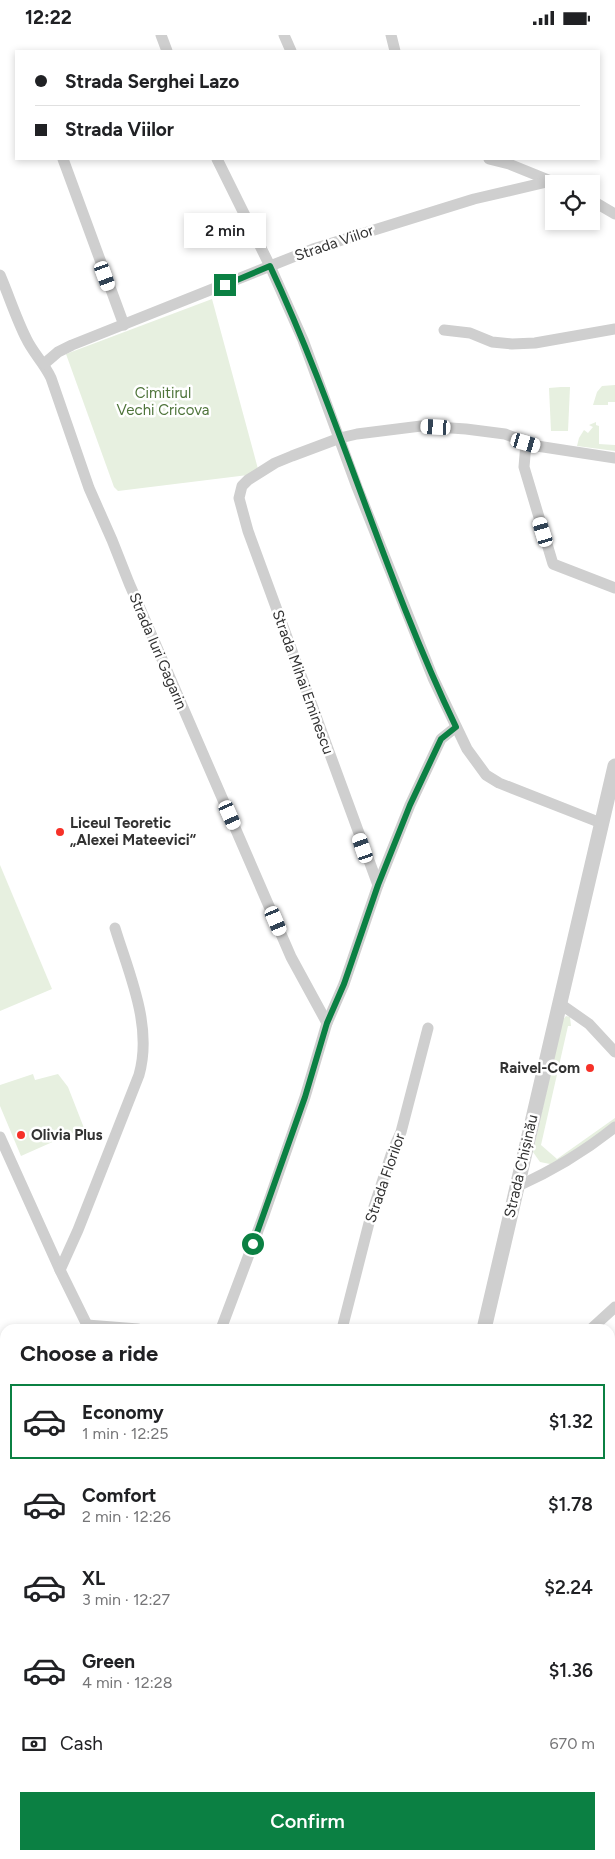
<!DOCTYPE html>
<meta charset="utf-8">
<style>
:root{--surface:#fff;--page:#f2f2f2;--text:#202124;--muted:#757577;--line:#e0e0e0;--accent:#0b8043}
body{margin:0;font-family:Figtree,sans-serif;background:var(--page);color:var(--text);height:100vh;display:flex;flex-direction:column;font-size:19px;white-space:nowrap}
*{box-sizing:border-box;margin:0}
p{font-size:16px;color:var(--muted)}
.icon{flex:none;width:28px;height:28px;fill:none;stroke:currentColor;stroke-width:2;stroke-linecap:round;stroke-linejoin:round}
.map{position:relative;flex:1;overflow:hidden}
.details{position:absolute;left:0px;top:1289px;width:615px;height:536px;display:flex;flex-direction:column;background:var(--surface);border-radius:15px 15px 0 0;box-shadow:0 2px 8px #0003}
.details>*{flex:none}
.top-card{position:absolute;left:15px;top:15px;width:585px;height:110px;border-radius:0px;box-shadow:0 2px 8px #0003;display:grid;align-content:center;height:110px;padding:0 20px;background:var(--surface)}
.fabs{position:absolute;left:545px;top:140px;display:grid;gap:10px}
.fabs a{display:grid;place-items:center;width:55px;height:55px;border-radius:0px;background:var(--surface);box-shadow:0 2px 8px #0003;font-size:25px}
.end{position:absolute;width:22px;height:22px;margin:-11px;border:6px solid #0b8043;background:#fff;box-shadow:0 0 0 2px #fff}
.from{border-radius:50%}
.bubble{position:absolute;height:35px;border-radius:0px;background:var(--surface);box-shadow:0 2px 8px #0003;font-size:16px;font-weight:600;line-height:35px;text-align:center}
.car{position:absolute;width:15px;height:30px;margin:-15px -8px;border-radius:6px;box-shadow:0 0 4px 1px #0007;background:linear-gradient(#fff 24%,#345 0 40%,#fff 0 76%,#345 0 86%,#fff 0)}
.top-card b{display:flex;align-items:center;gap:18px;height:48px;font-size:19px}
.top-card b+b{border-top:1px solid var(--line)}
.top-card i{width:12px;height:12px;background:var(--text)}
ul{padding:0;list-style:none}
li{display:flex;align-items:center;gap:15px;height:75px;margin:0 10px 8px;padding:0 10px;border:2px solid transparent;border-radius:0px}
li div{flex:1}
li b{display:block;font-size:19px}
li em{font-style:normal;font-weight:600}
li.current{border-color:var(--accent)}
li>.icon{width:45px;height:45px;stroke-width:1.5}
h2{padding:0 20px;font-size:22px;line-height:60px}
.pay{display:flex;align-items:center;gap:12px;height:55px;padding:0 20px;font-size:19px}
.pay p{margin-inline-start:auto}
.primary-button{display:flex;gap:10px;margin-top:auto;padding:10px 20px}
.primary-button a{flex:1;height:58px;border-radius:0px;background:var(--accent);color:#fff;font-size:20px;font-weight:600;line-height:58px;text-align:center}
.status{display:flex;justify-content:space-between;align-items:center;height:35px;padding:0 25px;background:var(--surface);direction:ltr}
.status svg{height:14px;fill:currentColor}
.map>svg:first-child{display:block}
.green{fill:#e7f0e0}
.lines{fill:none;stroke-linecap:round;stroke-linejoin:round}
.stream{stroke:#cbdef1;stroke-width:3}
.minor{stroke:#cfcfcf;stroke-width:11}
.tertiary{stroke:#cfcfcf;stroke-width:15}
.route{stroke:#0b8043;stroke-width:6}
.poi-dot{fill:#f63128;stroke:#fff;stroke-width:2}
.labels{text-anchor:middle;stroke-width:5;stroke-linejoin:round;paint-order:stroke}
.street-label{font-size:15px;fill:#323232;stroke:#fff}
.park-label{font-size:15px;fill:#4e743a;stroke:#fff}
.poi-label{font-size:15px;font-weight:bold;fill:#323232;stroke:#fff;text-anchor:start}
</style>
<div class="status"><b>12:22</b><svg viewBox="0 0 49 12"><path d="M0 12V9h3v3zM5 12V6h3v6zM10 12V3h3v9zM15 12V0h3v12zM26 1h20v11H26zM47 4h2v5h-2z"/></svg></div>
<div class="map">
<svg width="615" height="1824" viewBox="0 0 615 1824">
<rect width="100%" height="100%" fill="#fff"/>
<g class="green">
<polygon points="212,264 258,434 248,440 118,456 114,452 66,319"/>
<polygon points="615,350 615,367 608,367 608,370 593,370 597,357 602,351"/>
<polygon points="561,352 570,352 568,396 551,396 549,353"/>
<polygon points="596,387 596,390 599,391 599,409 615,410 615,416 577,411 579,403 584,395 588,398 593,392 589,390"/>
<polygon points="0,830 52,954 0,976"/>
<polygon points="566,981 570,982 571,991 568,991 541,1110 557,1124 615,1083 615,1089 557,1128 550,1129 540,1127 533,1117 562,986"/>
<polygon points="33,1039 35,1045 58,1039 68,1052 84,1093 21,1121 0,1071 0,1050"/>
<polygon points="615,1729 615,1824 550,1824 552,1820 610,1820 610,1735"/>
<polygon points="365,1820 398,1820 398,1824 367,1824"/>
</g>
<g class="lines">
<polyline class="stream" points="613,1824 615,1821"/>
<g class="minor">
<polyline points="161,0 167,16"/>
<polyline points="284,0 291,16"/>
<polyline points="391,0 395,16"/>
<polyline points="63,124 124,290"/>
<polyline points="217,124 270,231 303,305 357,452 433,643 467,714 486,740 499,748 601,788"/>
<polyline points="489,124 509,129 551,146"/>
<polyline points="591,165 615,179"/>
<path d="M0 240C9 261 16 283 26 303 33 318 44 328 51 343L89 453 112 505 129 548 291 922 327 988"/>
<polyline points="444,295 470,298 492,307 512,309 535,308 615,294"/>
<polyline points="44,329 58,317 72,310 313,214 474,164 551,146"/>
<polyline points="526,408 524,432 553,529 615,553"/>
<polyline points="378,850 248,496 239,463 242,451 248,445 275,428 292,421 340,403 357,399 421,391 466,394 505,399 537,411 615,423"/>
<polyline points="559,968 589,989 615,1017"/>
<polyline points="0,1102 60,1235 89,1294"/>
<path d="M516 1152C552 1136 584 1117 615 1092"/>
<path d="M60 1235 78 1195 139 1040C153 991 129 939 115 893"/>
<polyline points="87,1290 138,1294"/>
<polyline points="221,1294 265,1177 305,1062 327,988 344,949 378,850 410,770 441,704 456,692"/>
<polyline points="342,1294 370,1184 392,1117 401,1097 428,993"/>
<polyline points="591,1294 615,1272"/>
<polyline points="0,1434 5,1445"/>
<polyline points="610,1438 615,1434"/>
<polyline points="0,1517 5,1514"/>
<polyline points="610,1595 615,1604"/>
<polyline points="0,1655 5,1653"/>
<polyline points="610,1727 615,1721"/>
<polyline points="0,1784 5,1781"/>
<polyline points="184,1820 186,1824"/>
<polyline points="359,1820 361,1824"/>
<polyline points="200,1824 208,1820"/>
<polyline points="544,1824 547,1820"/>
</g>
<g class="tertiary">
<polyline points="484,1294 615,731"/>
<polyline points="408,1820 408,1824"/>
</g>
</g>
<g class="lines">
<path class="route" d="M225 250 270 231C340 381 384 542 456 692L441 704 410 770 378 850 344 949 327 988 305 1062 253 1209"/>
</g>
<g class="poi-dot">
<circle cx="60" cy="797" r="5"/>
<circle cx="590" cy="1033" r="5"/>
<circle cx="21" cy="1100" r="5"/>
</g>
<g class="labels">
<g class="street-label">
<text transform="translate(334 208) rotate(-19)" y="5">Strada Viilor</text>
<text transform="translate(158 616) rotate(67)" y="5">Strada Iuri Gagarin</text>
<text transform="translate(303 647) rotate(70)" y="5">Strada Mihai Eminescu</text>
<text transform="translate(521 1131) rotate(-77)" y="5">Strada Chișinău</text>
<text transform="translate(385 1143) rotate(-71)" y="5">Strada Florilor</text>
</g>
<g class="park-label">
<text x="163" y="363">Cimitirul<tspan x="163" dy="17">Vechi Cricova</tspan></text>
</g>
<g class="poi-label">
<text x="70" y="793">Liceul Teoretic<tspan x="70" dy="17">„Alexei Mateevici“</tspan></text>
<text x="580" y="1038" text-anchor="end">Raivel-Com</text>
<text x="31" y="1105">Olivia Plus</text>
</g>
</g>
</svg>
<div class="fabs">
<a><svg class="icon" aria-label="locate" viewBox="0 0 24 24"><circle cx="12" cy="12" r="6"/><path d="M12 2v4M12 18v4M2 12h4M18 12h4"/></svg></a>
</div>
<i class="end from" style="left:253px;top:1209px"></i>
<i class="end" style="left:225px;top:250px"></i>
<div class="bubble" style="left:184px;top:178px;width:82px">2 min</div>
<i class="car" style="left:105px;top:241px;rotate:160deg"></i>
<i class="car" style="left:436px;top:392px;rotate:273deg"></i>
<i class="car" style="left:526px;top:408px;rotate:106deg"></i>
<i class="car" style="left:543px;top:497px;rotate:343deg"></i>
<i class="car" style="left:230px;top:780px;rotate:156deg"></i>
<i class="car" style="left:363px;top:813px;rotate:341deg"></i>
<i class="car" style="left:276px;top:886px;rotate:157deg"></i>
<div class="top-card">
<b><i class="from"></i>Strada Serghei Lazo</b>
<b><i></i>Strada Viilor</b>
</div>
<section class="details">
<h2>Choose a ride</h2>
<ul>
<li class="current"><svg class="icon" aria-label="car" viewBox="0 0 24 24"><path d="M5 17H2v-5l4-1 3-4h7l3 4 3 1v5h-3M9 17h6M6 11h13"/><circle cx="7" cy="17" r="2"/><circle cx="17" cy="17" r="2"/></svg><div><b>Economy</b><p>1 min · 12:25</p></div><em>$1.32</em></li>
<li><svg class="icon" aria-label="car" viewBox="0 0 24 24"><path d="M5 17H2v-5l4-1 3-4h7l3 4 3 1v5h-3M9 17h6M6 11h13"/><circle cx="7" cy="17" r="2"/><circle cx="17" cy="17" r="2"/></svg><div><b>Comfort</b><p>2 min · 12:26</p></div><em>$1.78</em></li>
<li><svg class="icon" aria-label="car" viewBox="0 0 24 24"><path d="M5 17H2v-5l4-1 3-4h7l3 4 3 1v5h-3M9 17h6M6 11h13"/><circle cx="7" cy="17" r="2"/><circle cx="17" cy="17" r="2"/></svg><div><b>XL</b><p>3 min · 12:27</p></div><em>$2.24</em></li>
<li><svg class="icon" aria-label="car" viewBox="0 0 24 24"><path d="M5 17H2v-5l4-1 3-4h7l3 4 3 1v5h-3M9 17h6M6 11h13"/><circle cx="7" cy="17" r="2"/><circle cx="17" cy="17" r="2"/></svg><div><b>Green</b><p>4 min · 12:28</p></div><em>$1.36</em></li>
</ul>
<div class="pay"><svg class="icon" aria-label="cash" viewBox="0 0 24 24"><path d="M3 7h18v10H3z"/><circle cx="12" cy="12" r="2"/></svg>Cash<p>670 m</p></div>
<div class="primary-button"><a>Confirm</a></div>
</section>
</div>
